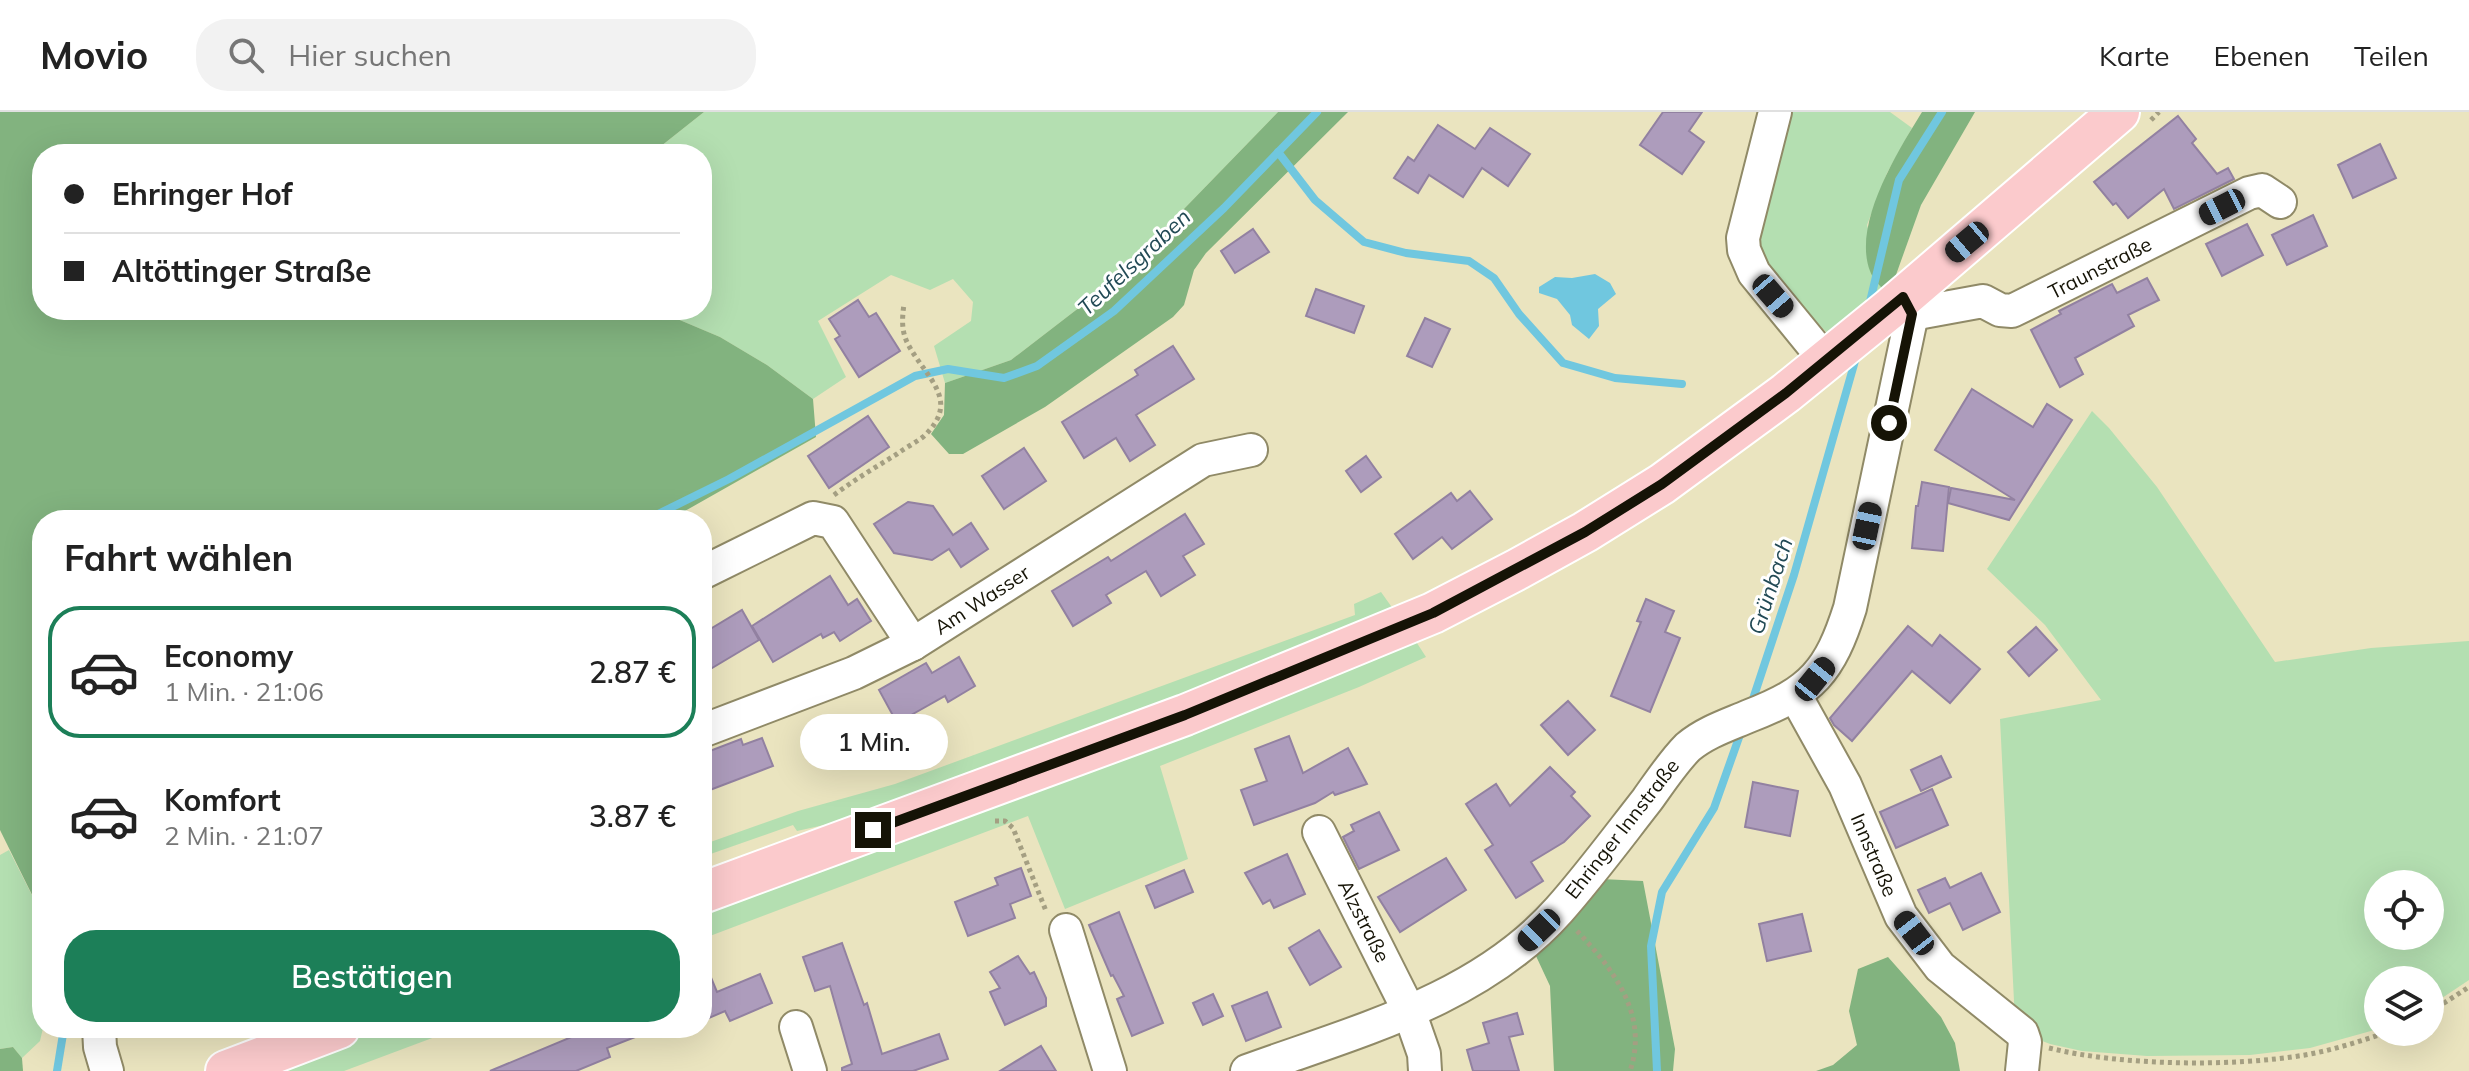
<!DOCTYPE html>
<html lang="de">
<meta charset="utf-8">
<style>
:root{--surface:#fff;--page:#f2f2f2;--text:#222;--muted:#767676;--line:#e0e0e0;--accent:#1c7f58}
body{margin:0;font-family:Mulish,sans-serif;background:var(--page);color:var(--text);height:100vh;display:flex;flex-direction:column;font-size:30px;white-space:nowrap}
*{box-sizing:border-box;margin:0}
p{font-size:26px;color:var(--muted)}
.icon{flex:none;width:44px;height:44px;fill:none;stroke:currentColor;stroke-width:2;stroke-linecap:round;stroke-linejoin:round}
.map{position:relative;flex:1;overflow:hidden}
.sheet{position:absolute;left:32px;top:398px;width:680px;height:528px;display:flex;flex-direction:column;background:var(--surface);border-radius:32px;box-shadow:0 8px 32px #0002}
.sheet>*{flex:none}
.hud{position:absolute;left:32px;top:32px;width:680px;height:176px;border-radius:32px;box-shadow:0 8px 32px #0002;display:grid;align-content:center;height:176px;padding:0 32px;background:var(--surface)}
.buttons{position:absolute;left:2364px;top:758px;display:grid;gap:16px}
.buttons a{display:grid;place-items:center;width:80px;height:80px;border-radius:50%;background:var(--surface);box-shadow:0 8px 32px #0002;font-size:40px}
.end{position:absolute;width:36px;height:36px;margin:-18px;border:10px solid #151306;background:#fff;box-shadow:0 0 0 4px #fff}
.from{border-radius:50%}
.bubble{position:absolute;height:56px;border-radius:28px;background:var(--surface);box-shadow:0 8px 32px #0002;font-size:26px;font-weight:600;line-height:56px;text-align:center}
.car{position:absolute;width:24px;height:48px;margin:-24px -12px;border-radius:10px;box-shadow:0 0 6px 2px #0007;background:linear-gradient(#222 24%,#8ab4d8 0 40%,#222 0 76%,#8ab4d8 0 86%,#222 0)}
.hud b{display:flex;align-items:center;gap:28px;height:76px;font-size:30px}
.hud b+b{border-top:2px solid var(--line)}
.hud i{width:20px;height:20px;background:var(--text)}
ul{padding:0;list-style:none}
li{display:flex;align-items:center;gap:24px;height:132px;margin:0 16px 12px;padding:0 16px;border:4px solid transparent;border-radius:32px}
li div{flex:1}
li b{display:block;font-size:30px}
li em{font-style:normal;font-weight:600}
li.active{border-color:var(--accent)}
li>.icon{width:72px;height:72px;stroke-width:1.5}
h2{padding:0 32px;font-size:36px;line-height:96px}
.primary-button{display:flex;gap:16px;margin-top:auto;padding:16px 32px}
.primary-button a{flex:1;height:92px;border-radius:32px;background:var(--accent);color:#fff;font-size:32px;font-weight:600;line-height:92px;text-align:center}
header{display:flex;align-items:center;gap:48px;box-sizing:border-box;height:112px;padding:0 40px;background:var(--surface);border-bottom:2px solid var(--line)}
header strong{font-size:38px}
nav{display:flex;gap:44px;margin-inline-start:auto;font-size:28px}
.search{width:560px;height:72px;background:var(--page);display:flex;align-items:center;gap:20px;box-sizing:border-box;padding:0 28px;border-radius:32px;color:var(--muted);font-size:30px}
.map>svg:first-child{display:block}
.green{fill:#b4dfb1;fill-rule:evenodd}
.forest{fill:#82b37f}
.water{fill:#70c7df}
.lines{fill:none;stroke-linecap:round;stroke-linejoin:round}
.stream{stroke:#70c7df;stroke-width:8}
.building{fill:#ad9cbc;stroke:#9281a1;stroke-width:2}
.minor-casing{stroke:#908a67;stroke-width:36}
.major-casing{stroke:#fff;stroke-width:44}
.path{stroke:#a49f82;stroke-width:5;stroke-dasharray:4 4;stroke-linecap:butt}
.minor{stroke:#fff;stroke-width:32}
.major{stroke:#fbcacc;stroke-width:40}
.route{stroke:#151306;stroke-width:10}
.labels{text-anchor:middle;stroke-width:6;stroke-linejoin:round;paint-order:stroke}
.street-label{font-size:20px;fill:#151306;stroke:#fff}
.water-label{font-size:22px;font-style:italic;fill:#224a55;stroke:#fff}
</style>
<header>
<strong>Movio</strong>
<div class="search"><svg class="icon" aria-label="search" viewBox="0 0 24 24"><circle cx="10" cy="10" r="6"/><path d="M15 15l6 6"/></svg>Hier suchen</div>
<nav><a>Karte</a><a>Ebenen</a><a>Teilen</a></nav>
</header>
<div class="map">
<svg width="2469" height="959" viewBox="0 0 2469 959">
<rect width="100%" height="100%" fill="#eae4bf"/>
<g class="green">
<polygon points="704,0 1278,0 1115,168 1011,248 945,271 934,234 971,209 973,190 953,167 930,178 891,163 818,209 846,265 813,287 767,253 720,225 656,198 702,198 702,42 651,42"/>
<polygon points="1786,0 1890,0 1912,16 1887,61 1867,113 1884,179 1829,223 1771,162 1756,129"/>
<path d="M2092 299 2109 316 2157 375 2275 550 2371 536 2469 529V868L2430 894V868H2378V917L2310 936 2250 943 2147 944 2082 939 2050 932 2032 925 2015 909 2000 607 2101 588 2045 513 1987 457ZM2378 772H2430V824H2378Z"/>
<polygon points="1381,480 1396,501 1217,574 860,705 797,719 793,713 702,745 702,733 798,699 895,672 1355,503 1354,492"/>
<polygon points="1415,528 1426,545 1359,575 1160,654 1188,747 1065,797 1028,704 702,827 702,796"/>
<polygon points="9,738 42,803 43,916 40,929 22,946 13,935 0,937 0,743"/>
<polygon points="380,916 459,916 344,959 265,959"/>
</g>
<g class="forest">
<polygon points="0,0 704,0 651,42 42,42 42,198 656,198 720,225 767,253 813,287 816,325 669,408 42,408 42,803 0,718"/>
<polygon points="1278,0 1348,0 1206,141 1194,158 1184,193 1173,205 1045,295 963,342 949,342 931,322 944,303 945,271 1011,248 1115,168"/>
<path d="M1922 0H1975L1921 93 1892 174 1884 179C1880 173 1872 166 1870 159 1852 112 1898 39 1922 0Z"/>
<polygon points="1601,767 1643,769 1675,937 1673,959 1554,959 1550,874 1536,844 1566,812"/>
<polygon points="1888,845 1941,905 1955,931 1960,959 1816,959 1833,953 1857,933 1849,899 1858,857"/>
<polygon points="13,935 22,946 23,959 0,959 0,937"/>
</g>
<polygon class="water" points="1595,162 1610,171 1616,182 1598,197 1599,214 1589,227 1572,213 1570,203 1557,187 1539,181 1539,175 1555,165 1572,166"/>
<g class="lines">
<g class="stream">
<polyline points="1278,40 1315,88 1364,130 1406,141 1469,149 1494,166 1519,202 1563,251 1615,266 1682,272"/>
<polyline points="1869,194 1899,68 1942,0"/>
<polyline points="646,408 729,367 915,264 948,257 1004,266 1037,254 1114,199 1224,96 1317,0"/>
<polyline points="1751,593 1794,463 1857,242"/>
<polyline points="57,959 64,916"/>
<polyline points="1657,959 1651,834 1662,780 1714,696 1742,617"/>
</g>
</g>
<g class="building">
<polygon points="1663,0 1702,0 1689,19 1704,30 1682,62 1640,33"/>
<polygon points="2178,4 2196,27 2192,31 2217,62 2228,56 2234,67 2174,97 2164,77 2128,106 2116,91 2113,93 2094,70"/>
<polygon points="1438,13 1475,37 1490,16 1530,42 1508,74 1482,56 1463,85 1429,63 1418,81 1394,66 1408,45 1414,49"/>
<polygon points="2380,32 2396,66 2353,86 2338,53"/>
<polygon points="2313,103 2327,134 2287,153 2272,123"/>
<polygon points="2247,112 2263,143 2222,164 2206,132"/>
<polygon points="1253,117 1269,140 1235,161 1221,139"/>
<polygon points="2147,166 2159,188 2128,203 2134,214 2075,246 2083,262 2060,275 2031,218 2061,202 2059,199 2112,172 2117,181"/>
<polygon points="1316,177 1364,194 1354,221 1306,204"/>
<polygon points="858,188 869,205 876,201 900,239 859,265 835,227 840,224 829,207"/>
<polygon points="1425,206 1450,217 1432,255 1407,244"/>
<polygon points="1173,234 1194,267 1136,303 1155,333 1130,349 1116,326 1084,346 1062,310 1138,263 1135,258"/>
<polygon points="1972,277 2033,315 2047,292 2072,308 2009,408 1948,391 1951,376 2015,388 1935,338"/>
<polygon points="868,304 889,335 829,376 808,344"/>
<polygon points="1024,336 1046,369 1004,397 982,364"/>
<polygon points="1366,344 1381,365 1361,380 1346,359"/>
<polygon points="1922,370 1949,375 1943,439 1912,436 1916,394 1918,394"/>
<polygon points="1470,379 1492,407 1452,437 1442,425 1413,447 1395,422 1451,381 1457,389"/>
<polygon points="908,390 933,394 953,423 971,411 988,437 961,455 949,437 932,448 894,441 874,412"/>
<polygon points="1185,402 1204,432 1183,444 1195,463 1161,484 1146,459 1106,483 1111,491 1073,514 1052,479 1108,445 1111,449"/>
<polygon points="830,464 848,493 857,487 871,509 840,529 834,520 823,526 821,522 773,550 752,514"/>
<polygon points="1646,487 1674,499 1665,520 1680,526 1650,600 1611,584 1641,510 1637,509"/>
<polygon points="742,498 759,528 702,562 702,522"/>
<polygon points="1908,514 1932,534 1940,523 1980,557 1950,591 1912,559 1852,629 1834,613 1830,606"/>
<polygon points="2036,515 2057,538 2029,564 2008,540"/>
<polygon points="959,545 975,574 948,590 945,584 897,611 879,578 926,551 932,561"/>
<polygon points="1568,589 1595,618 1568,643 1541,613"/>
<polygon points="1289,624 1303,661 1348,636 1367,672 1335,683 1333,680 1315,691 1254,713 1241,678 1267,669 1255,637"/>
<polygon points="762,626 773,654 702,681 702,642 741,627 743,633"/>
<polygon points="1941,644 1951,665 1921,679 1911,658"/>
<polygon points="1550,655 1575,680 1571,684 1590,704 1564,730 1531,750 1543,769 1516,786 1485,738 1493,733 1466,692 1496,672 1510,694"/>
<polygon points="1753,670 1798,679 1790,724 1745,715"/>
<polygon points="1932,677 1948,713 1896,736 1880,700"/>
<polygon points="1379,700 1399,738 1359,757 1343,725 1354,719 1351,713"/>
<polygon points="1287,742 1305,782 1274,796 1270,788 1263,792 1245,761"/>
<polygon points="1446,746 1466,778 1400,820 1378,785"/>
<polygon points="1021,756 1031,784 1010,792 1015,806 968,824 955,790 998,773 995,766"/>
<polygon points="1184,758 1193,780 1155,796 1146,774"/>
<polygon points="1981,761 2000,800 1963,818 1950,791 1929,801 1918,778 1945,766 1950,776"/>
<polygon points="1119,800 1163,911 1132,924 1117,887 1124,884 1113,863 1111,864 1089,813"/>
<polygon points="1802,802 1811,839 1767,849 1759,812"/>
<polygon points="1319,818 1341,855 1310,873 1289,836"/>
<polygon points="842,831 864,893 867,891 882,942 939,922 948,947 913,959 842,959 842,956 852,952 830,874 815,879 803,845"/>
<polygon points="702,844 717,880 760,862 772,891 730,909 725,899 702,909"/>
<polygon points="1018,844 1030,862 1034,860 1046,886 1046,894 1005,913 990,880 1000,876 990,860"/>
<polygon points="1267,880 1281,915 1246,929 1232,894"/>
<polygon points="1213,882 1223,904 1203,913 1193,891"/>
<polygon points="1517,901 1523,922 1509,925 1519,959 1473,959 1467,938 1489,931 1483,911"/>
<polygon points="593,916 653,916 653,918 607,936 610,945 576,959 490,959"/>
<polygon points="1041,934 1056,959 1000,959"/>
</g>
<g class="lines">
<defs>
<g id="minor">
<polyline points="1775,0 1743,126 1744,138 1754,161 1826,249"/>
<polyline points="1912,202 1983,189 2000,198 2012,199 2249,81 2262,78 2280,90"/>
<polyline points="702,461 813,406 833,410 913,532"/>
<polyline points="1795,583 1845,673 1901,804 1940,855 2022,921 2025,930 2022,959"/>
<polyline points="702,619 854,561 913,532 1203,348 1251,338"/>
<polyline points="1319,720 1409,899 1424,942 1425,959"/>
<polyline points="1066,818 1110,959"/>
<polyline points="796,915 810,959"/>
<polyline points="99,916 100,935 107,959"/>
<path d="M1247 959C1357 919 1479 888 1559 798 1590 763 1618 725 1647 688 1660 670 1673 650 1688 635 1706 620 1728 613 1749 604 1812 580 1830 559 1850 496L1912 202 1903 185"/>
</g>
<g id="major">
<polyline points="702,781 1185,603 1433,501 1518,457 1585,420 1662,372 1786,281 1892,195 2119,0"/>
<polyline points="226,959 339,916"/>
</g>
</defs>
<use href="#minor" class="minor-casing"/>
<use href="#major" class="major-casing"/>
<g class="path">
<polyline points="2151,8 2159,0"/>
<path d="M834 383C854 368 876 355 897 342 905 336 915 331 923 325 962 289 927 267 909 234 901 220 902 207 904 192"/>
<polyline points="995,709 1005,709 1013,716 1046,799"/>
<path d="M1577 819C1614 858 1649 903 1630 959"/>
<polyline points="2430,900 2469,875"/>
<path d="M2049 936C2122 954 2232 955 2305 943 2333 938 2361 929 2388 920"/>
</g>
<use href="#minor" class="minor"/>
<use href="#major" class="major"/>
</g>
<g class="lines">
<polyline class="route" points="873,718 1185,603 1433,501 1585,420 1662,372 1786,281 1903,185 1912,202 1889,311"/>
</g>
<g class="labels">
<g class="street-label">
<text transform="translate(2100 156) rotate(-27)" y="7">Traunstraße</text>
<text transform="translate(982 488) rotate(-33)" y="7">Am Wasser</text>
<text transform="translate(1622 717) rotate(-52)" y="7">Ehringer Innstraße</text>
<text transform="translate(1874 743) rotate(67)" y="7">Innstraße</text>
<text transform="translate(1364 809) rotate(63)" y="7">Alzstraße</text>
</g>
<g class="water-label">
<text transform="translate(1134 150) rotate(-43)" y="8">Teufelsgraben</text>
<text transform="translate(1770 474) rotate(-72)" y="8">Grünbach</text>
</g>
</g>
</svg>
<div class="buttons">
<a><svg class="icon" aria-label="locate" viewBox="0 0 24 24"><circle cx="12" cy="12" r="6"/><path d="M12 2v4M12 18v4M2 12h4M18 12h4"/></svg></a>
<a><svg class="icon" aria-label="layers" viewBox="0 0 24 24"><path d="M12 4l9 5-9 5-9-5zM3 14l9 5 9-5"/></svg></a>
</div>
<i class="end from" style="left:1889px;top:311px"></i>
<i class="end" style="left:873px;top:718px"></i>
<div class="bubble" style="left:800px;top:602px;width:148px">1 Min.</div>
<i class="car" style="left:2222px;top:95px;rotate:243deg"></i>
<i class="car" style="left:1967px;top:130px;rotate:230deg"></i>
<i class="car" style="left:1773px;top:184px;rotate:139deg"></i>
<i class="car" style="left:1867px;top:414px;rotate:12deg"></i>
<i class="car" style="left:1815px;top:567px;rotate:39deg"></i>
<i class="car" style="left:1539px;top:818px;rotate:226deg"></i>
<i class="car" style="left:1914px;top:821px;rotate:322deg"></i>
<div class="hud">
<b><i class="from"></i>Ehringer Hof</b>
<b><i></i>Altöttinger Straße</b>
</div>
<section class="sheet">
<h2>Fahrt wählen</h2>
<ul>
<li class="active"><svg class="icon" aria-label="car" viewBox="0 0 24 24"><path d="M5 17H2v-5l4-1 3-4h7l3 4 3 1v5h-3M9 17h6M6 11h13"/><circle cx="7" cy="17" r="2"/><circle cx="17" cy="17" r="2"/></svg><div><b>Economy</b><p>1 Min. · 21:06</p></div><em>2.87 €</em></li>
<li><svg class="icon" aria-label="car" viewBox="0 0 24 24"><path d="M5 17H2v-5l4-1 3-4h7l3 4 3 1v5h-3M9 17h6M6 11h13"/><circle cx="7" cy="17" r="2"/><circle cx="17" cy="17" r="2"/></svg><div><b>Komfort</b><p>2 Min. · 21:07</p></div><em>3.87 €</em></li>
</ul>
<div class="primary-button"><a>Bestätigen</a></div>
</section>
</div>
